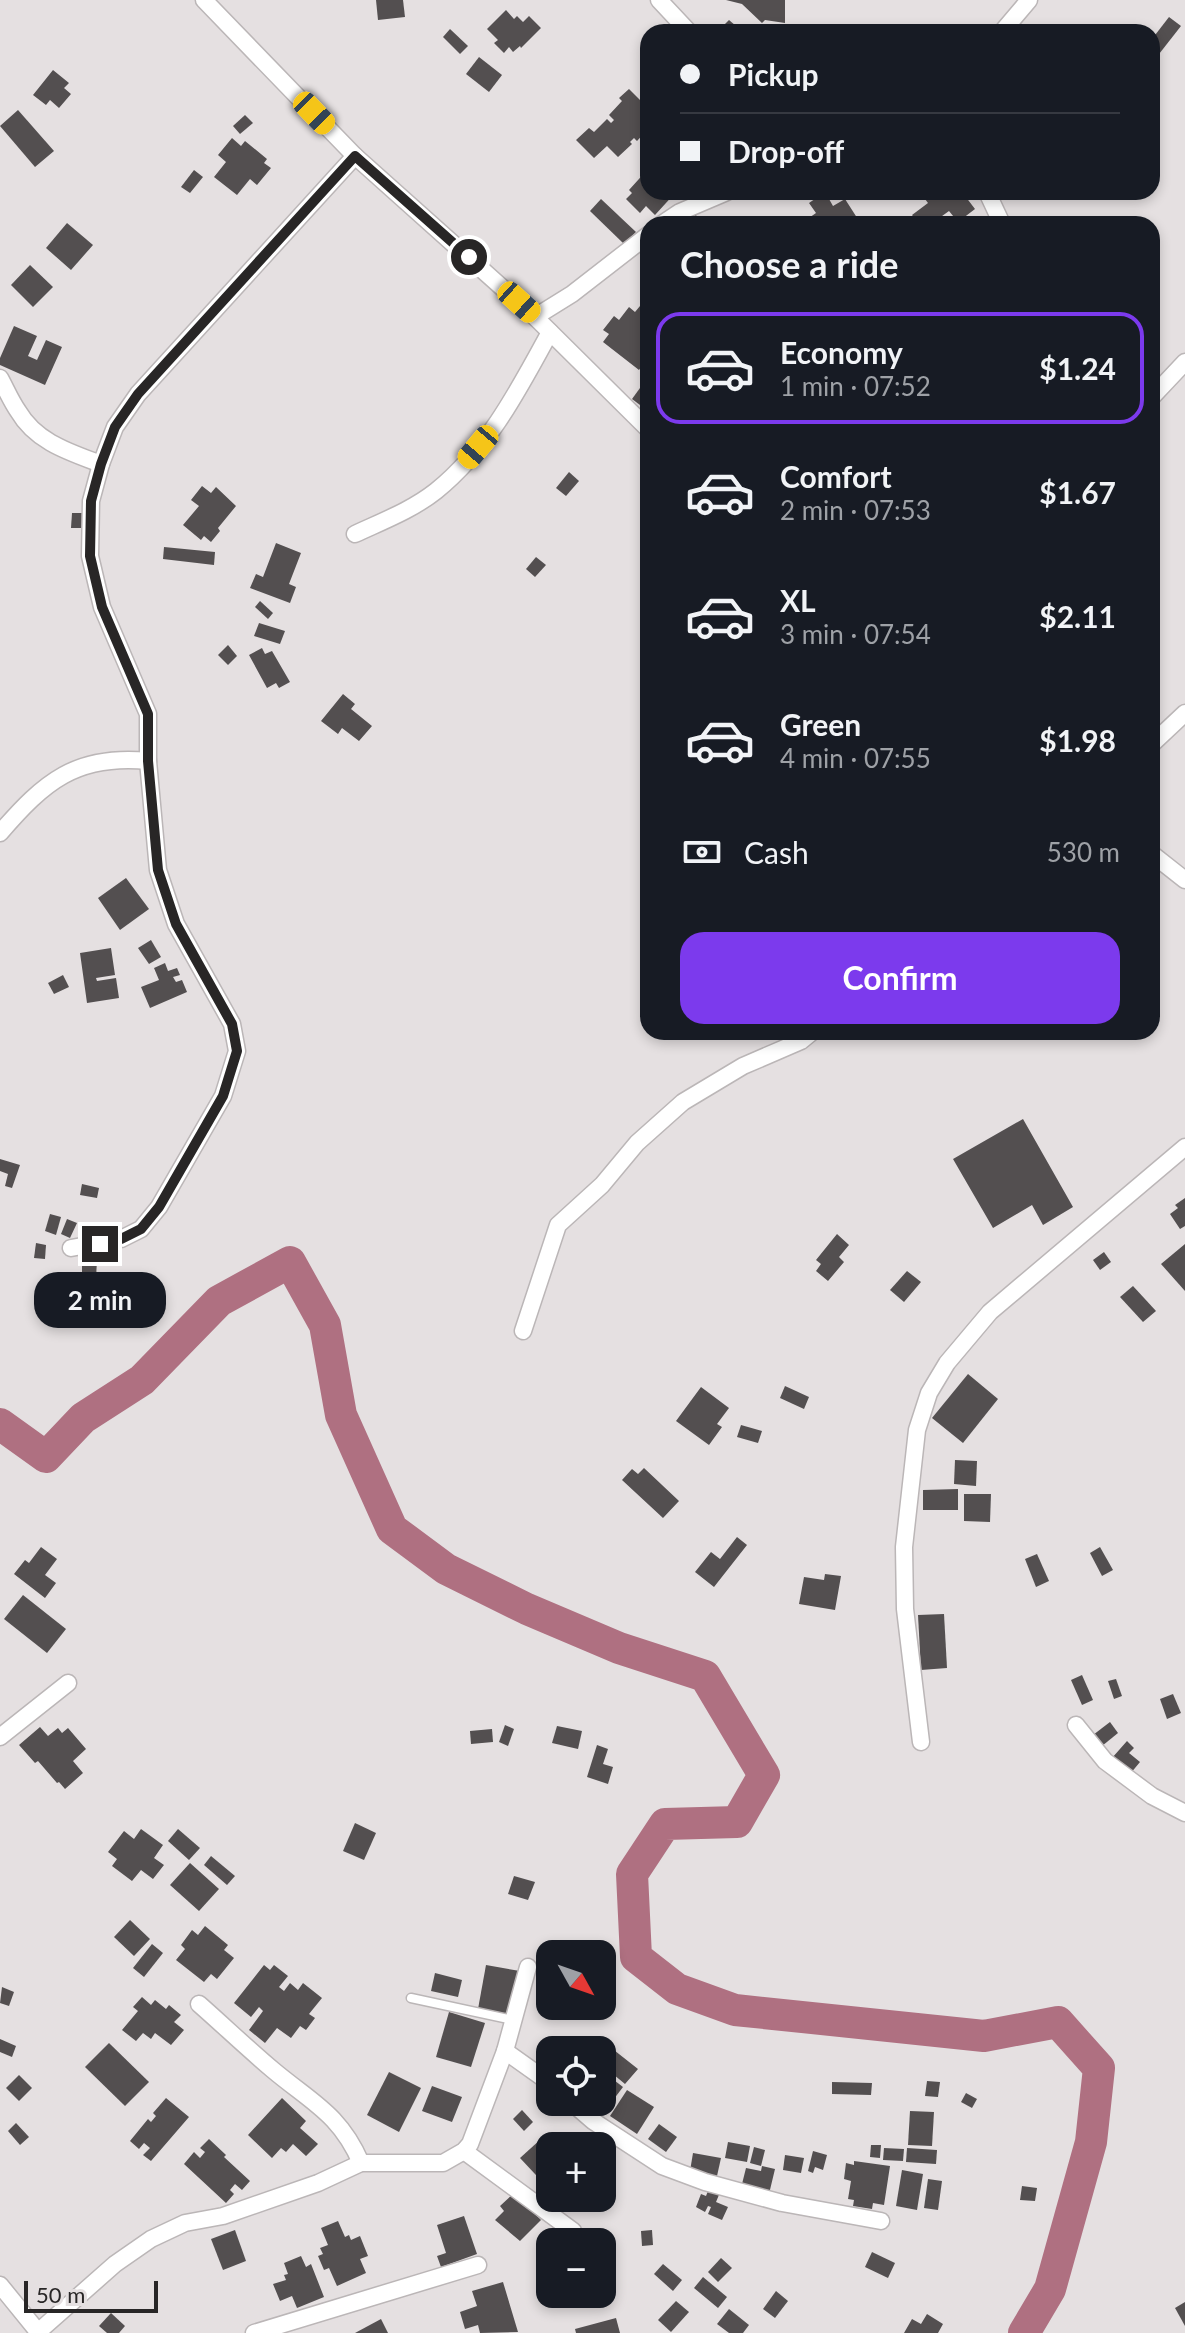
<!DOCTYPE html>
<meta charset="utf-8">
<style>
:root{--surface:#171b24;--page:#242831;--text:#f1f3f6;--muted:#9ea1a6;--line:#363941;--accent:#7c3aed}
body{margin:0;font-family:Lato,sans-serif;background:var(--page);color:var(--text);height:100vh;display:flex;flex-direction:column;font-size:30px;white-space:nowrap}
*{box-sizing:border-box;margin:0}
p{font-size:26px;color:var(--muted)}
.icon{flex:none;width:44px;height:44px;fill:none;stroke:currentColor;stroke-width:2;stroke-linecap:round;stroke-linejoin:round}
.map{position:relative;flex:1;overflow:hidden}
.drawer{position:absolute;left:640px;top:216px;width:520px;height:824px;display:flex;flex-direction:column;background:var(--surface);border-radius:24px;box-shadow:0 4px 12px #0003}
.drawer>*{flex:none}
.hud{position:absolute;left:640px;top:24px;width:520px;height:176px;border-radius:24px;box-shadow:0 4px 12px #0003;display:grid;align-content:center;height:176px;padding:0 40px;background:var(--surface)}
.needle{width:52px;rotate:130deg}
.controls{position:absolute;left:536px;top:1940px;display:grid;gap:16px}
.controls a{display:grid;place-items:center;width:80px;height:80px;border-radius:16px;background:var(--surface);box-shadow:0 4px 12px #0003;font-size:40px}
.scale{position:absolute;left:24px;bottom:20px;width:134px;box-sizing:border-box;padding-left:8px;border:4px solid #282626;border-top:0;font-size:22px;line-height:28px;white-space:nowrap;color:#282626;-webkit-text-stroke:6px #e5e0e1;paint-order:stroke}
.end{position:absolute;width:36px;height:36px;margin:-18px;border:10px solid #282626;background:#fff;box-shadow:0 0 0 4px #fff}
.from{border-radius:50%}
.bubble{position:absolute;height:56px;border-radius:24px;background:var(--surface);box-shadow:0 4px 12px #0003;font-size:26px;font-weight:700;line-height:56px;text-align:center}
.car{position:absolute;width:24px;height:48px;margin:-24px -12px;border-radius:10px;box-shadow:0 0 6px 2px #0007;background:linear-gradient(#f5c518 24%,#345 0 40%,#f5c518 0 76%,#345 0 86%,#f5c518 0)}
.hud b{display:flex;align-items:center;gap:28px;height:76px;font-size:30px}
.hud b+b{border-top:2px solid var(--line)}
.hud i{width:20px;height:20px;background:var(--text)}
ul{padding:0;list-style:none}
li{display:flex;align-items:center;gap:24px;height:112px;margin:0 16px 12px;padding:0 24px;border:4px solid transparent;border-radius:24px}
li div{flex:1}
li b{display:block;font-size:30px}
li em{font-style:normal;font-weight:700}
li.on{border-color:var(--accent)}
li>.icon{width:72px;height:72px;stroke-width:1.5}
h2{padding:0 40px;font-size:36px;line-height:96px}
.pay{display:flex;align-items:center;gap:20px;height:88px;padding:0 40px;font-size:30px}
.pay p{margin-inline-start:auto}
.action{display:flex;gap:16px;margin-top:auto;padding:16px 40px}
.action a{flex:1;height:92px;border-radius:24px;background:var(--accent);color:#fff;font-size:32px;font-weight:700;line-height:92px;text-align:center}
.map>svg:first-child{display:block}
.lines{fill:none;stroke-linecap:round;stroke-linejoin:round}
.river{stroke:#af7081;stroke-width:32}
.building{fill:#534f50}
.lane-casing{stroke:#bbb6b7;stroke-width:11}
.street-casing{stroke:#bbb6b7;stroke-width:19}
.lane{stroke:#fff;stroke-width:8}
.street{stroke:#fff;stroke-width:16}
.route{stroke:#282626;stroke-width:10}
</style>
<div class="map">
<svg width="1185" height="2333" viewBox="0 0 1185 2333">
<rect width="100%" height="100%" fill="#e5e0e1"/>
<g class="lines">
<polyline class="river" points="0,1424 46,1457 83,1418 142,1380 219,1301 290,1262 325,1325 341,1415 392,1529 446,1569 527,1609 619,1648 705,1676 764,1775 737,1822 665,1824 632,1874 636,1957 677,1989 735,2010 984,2036 1058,2022 1099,2068 1091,2142 1050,2289 1024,2333"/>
</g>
<g class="building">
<polygon points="376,0 403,0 405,17 378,20"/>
<polygon points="726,0 785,0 785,23 765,20 762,23 742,4"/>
<polygon points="506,10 514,19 517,16 523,22 529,16 541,28 521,48 520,46 513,52 509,47 504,53 494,43 498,40 487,29"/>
<polygon points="1169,17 1181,26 1152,63 1152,39"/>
<polygon points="729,20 743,32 725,32 721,28"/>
<polygon points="450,29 468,46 460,54 443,37"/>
<polygon points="479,57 502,75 489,92 466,74"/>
<polygon points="53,70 69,83 64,88 71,94 59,108 50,100 46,105 33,95"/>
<polygon points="629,89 648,108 648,129 637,141 634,138 630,142 632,144 618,157 607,146 594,158 576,140 589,128 594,132 607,119 611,123 614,120 609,115 622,101 619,98"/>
<polygon points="18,110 54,151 35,167 0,126"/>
<polygon points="245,115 253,123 240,134 233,126"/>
<polygon points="232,138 241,146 245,141 267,159 264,163 271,168 257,185 250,179 237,195 214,177 226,162 218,155"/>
<polygon points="648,169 648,192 676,192 655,215 646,206 640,213 626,199 632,193 629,190"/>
<polygon points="194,170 203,177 190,193 181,187"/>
<polygon points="825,192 833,206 845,199 861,224 809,224 806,220 816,213 809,203"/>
<polygon points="933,192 962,192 975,209 958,222 949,211 931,224 919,224 912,215 928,203 925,199"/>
<polygon points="601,199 636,232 624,244 590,211"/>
<polygon points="693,212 704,224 681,224"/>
<polygon points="67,223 93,245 71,270 46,248"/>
<polygon points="30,265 53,287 33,307 11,285"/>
<polygon points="640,306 648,312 646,349 648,357 639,370 603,342 609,334 603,330 614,316 619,320 629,307 635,312"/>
<polygon points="14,326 37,336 28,356 37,360 46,340 62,347 45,385 0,365 0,358"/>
<polygon points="640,388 648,394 648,411 632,399"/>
<polygon points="569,472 579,481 566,496 556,488"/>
<polygon points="202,486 211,493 216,487 236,506 218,528 220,531 211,542 204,536 201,540 183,525 199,506 191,500"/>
<polygon points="72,513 83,513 82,528 71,528"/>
<polygon points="276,543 301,553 289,584 296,587 290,603 250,588 256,574 263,577"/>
<polygon points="164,547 215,552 214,565 163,559"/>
<polygon points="536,557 546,565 535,577 526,569"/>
<polygon points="260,601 273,613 268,619 255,607"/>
<polygon points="259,623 285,631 280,644 254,636"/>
<polygon points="228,645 237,656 228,665 218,655"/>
<polygon points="262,648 265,654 272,651 290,682 279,688 276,683 267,688 249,655"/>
<polygon points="343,694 355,704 351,709 372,726 359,741 342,728 338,734 321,721"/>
<polygon points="126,878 149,909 120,930 98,898"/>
<polygon points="151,940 161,957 149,964 138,948"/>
<polygon points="111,948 115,975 96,978 97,981 116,978 119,998 87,1003 80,953"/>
<polygon points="165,963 168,971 177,968 180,975 173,977 176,982 182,980 187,992 150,1008 141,987 159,980 154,968"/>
<polygon points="63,975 69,987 54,994 48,983"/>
<polygon points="1023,1119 1073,1207 1043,1225 1032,1205 993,1228 953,1159"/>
<polygon points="0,1159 20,1165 12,1188 5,1186 8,1174 0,1171"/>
<polygon points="82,1184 99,1188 97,1198 80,1195"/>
<polygon points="1185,1198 1185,1226 1180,1229 1170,1214 1178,1208 1175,1205"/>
<polygon points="50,1214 61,1217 56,1235 45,1231"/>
<polygon points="67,1219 77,1223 70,1238 61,1234"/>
<polygon points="837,1234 849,1245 839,1257 844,1262 828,1281 816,1271 821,1264 816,1260"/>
<polygon points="36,1243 46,1245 45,1259 34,1258"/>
<polygon points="1185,1244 1185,1291 1161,1264"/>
<polygon points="1104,1252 1111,1262 1100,1270 1093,1260"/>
<polygon points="82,1261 97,1261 96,1278 82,1277"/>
<polygon points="907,1271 921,1282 904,1302 890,1290"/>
<polygon points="1133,1286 1156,1311 1143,1322 1120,1297"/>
<polygon points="968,1374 998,1399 963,1443 932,1418"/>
<polygon points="785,1386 809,1397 804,1409 780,1398"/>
<polygon points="701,1387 729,1408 717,1424 722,1427 709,1445 676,1421"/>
<polygon points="741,1425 762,1431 758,1443 737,1437"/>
<polygon points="955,1460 977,1461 976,1486 954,1484"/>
<polygon points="644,1468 679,1501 663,1518 622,1480 632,1469 638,1474"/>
<polygon points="958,1489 958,1510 923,1510 923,1490"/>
<polygon points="964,1494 991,1494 990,1522 964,1521"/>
<polygon points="737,1537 747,1545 714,1587 695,1572 711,1552 720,1559"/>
<polygon points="41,1547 57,1559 45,1575 56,1583 45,1598 14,1574 25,1560 29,1563"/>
<polygon points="1100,1547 1113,1570 1102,1576 1090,1553"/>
<polygon points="1037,1554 1049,1581 1036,1587 1025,1559"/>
<polygon points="825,1574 841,1576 835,1610 799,1604 804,1577 824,1580"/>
<polygon points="23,1595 66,1629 47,1653 4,1619"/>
<polygon points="944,1614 947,1668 921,1670 918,1615"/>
<polygon points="1082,1675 1093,1700 1082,1705 1071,1680"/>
<polygon points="1116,1679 1122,1696 1114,1699 1108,1681"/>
<polygon points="1173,1694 1181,1713 1167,1719 1160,1699"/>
<polygon points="1110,1722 1118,1733 1102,1746 1093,1735"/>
<polygon points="505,1725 514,1729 508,1746 499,1742"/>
<polygon points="557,1726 582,1731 578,1749 552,1743"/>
<polygon points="40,1727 48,1736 58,1728 62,1733 68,1728 86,1749 73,1761 83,1773 65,1789 59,1782 57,1783 38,1761 35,1763 19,1745"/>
<polygon points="492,1729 493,1742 471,1744 470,1731"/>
<polygon points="1127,1741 1134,1748 1129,1753 1140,1762 1130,1774 1112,1758"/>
<polygon points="597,1745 608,1749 603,1764 613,1767 608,1784 587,1777"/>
<polygon points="355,1823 376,1833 364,1860 343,1851"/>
<polygon points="141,1829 163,1845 154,1858 164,1865 153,1879 141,1870 132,1881 112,1866 117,1859 108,1852 124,1831 134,1839"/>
<polygon points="178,1829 200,1848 189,1860 168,1841"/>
<polygon points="211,1856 235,1876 227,1885 204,1865"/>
<polygon points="190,1863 219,1889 199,1911 170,1885"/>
<polygon points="514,1876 535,1882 528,1900 508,1894"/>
<polygon points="130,1920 150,1939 134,1956 114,1937"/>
<polygon points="205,1926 228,1945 224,1950 234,1958 217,1979 211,1974 204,1982 176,1960 185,1949 181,1945 192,1930 198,1935"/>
<polygon points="152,1944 163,1953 144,1977 133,1968"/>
<polygon points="264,1965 270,1970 274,1965 288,1976 279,1987 284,1991 290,1983 298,1990 303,1983 322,1998 309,2014 315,2018 306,2030 300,2026 291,2038 277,2028 265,2043 249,2030 263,2011 259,2007 251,2017 234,2003"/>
<polygon points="486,1965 520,1971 512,2015 478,2009"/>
<polygon points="435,1973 462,1980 458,1997 431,1991"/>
<polygon points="2,1987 14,1992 9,2006 0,2003"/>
<polygon points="142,1997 151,2005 155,2000 166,2009 169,2005 181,2015 174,2022 184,2030 171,2045 155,2033 151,2039 143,2033 136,2041 122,2030 138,2011 133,2007"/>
<polygon points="550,1999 550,2006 566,2006 561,2017 545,2009"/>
<polygon points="449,2012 485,2023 471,2067 436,2057"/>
<polygon points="573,2036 589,2047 586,2050 578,2050 568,2043"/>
<polygon points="0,2039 16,2046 12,2057 0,2052"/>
<polygon points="109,2043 149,2082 125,2106 85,2067"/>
<polygon points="605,2043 638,2069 625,2084 602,2065 602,2050 599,2050"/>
<polygon points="389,2072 421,2088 399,2132 367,2115"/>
<polygon points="606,2074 623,2087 604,2112 590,2102 602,2102 602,2079"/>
<polygon points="19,2075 32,2088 19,2101 6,2088"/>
<polygon points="927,2081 940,2082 938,2097 925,2096"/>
<polygon points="832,2082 872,2083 871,2095 832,2094"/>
<polygon points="432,2086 462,2097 452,2122 422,2111"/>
<polygon points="627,2090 654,2107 637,2134 610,2116"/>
<polygon points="966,2093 977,2099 972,2108 961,2102"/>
<polygon points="166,2098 189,2117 151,2161 143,2155 150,2148 144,2143 139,2149 130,2141 148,2119 151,2122 156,2116 153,2113"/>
<polygon points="282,2098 306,2121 300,2128 318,2144 306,2156 293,2144 286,2152 281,2148 272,2158 248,2135"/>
<polygon points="522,2110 533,2122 524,2131 513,2119"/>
<polygon points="910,2111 934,2112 932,2146 908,2145"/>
<polygon points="16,2123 29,2137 20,2145 8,2131"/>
<polygon points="659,2124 677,2137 666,2152 648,2139"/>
<polygon points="209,2139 226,2155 224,2157 250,2181 242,2190 235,2184 230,2190 234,2194 226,2203 184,2164 194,2152 200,2158 205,2152 200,2148"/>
<polygon points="541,2139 550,2148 550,2190 520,2158"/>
<polygon points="728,2142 750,2146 747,2162 725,2158"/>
<polygon points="871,2145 881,2145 880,2158 870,2157"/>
<polygon points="754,2147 765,2150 761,2166 750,2163"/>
<polygon points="884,2148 904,2149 903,2161 883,2160"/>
<polygon points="907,2148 937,2150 936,2164 906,2162"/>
<polygon points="813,2151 827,2155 823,2170 815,2167 813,2173 808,2171"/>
<polygon points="693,2153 721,2158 717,2176 690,2171"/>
<polygon points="785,2155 804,2158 801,2173 783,2170"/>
<polygon points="854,2161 890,2166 884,2205 873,2203 872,2209 853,2206 854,2200 848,2199 851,2181 844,2179 846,2163 854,2165"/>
<polygon points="762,2166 775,2169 769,2194 756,2192 757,2188 742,2184 746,2168 761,2171"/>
<polygon points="902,2170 923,2174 917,2210 896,2206"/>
<polygon points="928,2179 942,2181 938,2210 924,2208"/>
<polygon points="710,2186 721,2190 716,2202 728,2207 722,2220 708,2214 711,2207 708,2206 705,2212 696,2207 701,2194 706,2196"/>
<polygon points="1022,2186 1037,2188 1035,2201 1020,2200"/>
<polygon points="514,2193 541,2220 520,2241 495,2220 504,2211 500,2206"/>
<polygon points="464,2216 477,2254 441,2267 437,2256 446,2253 437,2225"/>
<polygon points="338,2221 345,2237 349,2235 351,2240 360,2236 368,2256 360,2259 366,2273 337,2286 329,2268 324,2270 318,2256 323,2254 320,2248 328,2245 321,2228"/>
<polygon points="235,2230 246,2261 223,2270 211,2239"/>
<polygon points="652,2230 653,2245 642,2246 641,2231"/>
<polygon points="872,2252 895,2263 888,2278 865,2267"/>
<polygon points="301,2256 306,2267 311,2264 324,2297 297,2308 292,2296 280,2301 273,2284 286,2280 284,2275 288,2274 284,2263"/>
<polygon points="721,2258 732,2268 718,2282 708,2272"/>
<polygon points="663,2264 682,2280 673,2291 654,2274"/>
<polygon points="703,2277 727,2297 718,2308 694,2288"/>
<polygon points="503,2282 518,2332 480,2333 478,2325 465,2329 460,2312 477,2306 472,2291"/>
<polygon points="776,2291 788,2301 775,2318 763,2309"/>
<polygon points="676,2301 689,2312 671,2332 658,2320"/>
<polygon points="1185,2302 1185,2326 1175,2308"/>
<polygon points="729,2309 749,2325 743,2333 729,2333 717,2324"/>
<polygon points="111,2313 125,2326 119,2333 107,2333 99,2326"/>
<polygon points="927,2314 943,2324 938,2333 904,2333 912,2319 921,2324"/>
<polygon points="616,2318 620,2333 576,2333 575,2329"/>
<polygon points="381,2319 388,2333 355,2333"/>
</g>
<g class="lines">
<defs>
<polyline id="lane" points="411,1998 513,2020"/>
<g id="street">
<polyline points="204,0 355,156 535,317 648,429"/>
<polyline points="659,0 689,32"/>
<polyline points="1002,32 1029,0"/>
<polyline points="987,192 1002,224"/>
<polyline points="662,224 680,212 727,192"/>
<polyline points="535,317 572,294 648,235"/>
<path d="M0 378C6 389 11 401 18 411 36 442 69 452 101 464"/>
<polyline points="1152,397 1185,362"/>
<path d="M355 534C383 521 412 510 436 491 488 449 519 389 550 332"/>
<polyline points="1152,744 1185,713"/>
<path d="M0 833C44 782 76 754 148 761"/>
<polyline points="1152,854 1185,880"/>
<polyline points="71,1248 121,1239 141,1229 159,1207 223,1096 237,1051 232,1024 176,924 158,870 148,761 148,714 102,607 90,556 91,501 101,464 115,427 138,394 355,156"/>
<polyline points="523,1331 558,1225 602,1185 637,1143 683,1102 743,1066 801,1041 812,1032"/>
<polyline points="1076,1725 1105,1761 1152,1796 1185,1813"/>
<polyline points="0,1737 68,1683"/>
<polyline points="921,1742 905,1609 904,1547 917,1430 929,1393 947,1363 990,1312 1185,1147"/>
<path d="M199 2004C224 2026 248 2049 273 2070 311 2102 340 2114 361 2163"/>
<polyline points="505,2051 550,2083"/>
<polyline points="571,2102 593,2121 662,2166 705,2182 782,2203 881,2221"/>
<polyline points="464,2151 573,2231"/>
<polyline points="0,2285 39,2333"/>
<polyline points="38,2332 115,2264 151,2239 185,2223 223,2216 318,2183 361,2163 443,2163 464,2151 470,2144 505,2051 528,1967"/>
<polyline points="254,2333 478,2265"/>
</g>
</defs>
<use href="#lane" class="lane-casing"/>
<use href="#street" class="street-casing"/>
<use href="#lane" class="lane"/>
<use href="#street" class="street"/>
</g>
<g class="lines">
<polyline class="route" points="100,1244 121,1239 141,1229 159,1207 223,1096 237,1051 232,1024 176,924 158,870 148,761 148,714 102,607 90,556 91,501 101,464 115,427 138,394 355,156 469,257"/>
</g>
</svg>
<div class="controls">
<a><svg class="needle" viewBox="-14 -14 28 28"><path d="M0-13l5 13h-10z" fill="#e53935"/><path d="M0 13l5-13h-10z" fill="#9ea1a6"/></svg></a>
<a><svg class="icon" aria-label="locate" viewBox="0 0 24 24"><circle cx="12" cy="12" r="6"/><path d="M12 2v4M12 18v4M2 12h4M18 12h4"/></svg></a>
<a>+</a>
<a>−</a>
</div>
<div class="scale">50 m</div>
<i class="end from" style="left:469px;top:257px"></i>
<i class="end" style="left:100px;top:1244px"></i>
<div class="bubble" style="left:34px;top:1272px;width:132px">2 min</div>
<i class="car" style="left:314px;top:113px;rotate:136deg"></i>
<i class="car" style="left:519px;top:302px;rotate:132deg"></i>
<i class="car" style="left:478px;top:447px;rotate:220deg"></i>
<div class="hud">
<b><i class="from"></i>Pickup</b>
<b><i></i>Drop-off</b>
</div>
<section class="drawer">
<h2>Choose a ride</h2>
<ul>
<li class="on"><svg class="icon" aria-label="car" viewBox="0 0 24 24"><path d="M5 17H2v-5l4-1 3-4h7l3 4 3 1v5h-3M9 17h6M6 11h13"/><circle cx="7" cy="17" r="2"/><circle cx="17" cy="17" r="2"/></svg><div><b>Economy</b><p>1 min · 07:52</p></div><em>$1.24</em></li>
<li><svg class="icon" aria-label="car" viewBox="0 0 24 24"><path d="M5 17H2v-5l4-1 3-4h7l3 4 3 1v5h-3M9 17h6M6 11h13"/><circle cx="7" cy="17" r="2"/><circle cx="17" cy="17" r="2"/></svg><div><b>Comfort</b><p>2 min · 07:53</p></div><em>$1.67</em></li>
<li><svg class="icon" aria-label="car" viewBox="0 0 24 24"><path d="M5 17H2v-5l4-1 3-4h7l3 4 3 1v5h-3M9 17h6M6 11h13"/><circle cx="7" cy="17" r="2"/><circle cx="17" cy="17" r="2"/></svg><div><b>XL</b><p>3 min · 07:54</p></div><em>$2.11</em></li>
<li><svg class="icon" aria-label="car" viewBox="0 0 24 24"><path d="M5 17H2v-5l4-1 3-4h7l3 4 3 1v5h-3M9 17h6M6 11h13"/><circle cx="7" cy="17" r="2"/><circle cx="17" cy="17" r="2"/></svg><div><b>Green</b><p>4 min · 07:55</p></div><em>$1.98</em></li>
</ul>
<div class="pay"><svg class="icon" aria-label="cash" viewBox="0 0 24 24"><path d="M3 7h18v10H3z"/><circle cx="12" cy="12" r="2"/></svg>Cash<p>530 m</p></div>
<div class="action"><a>Confirm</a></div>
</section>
</div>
